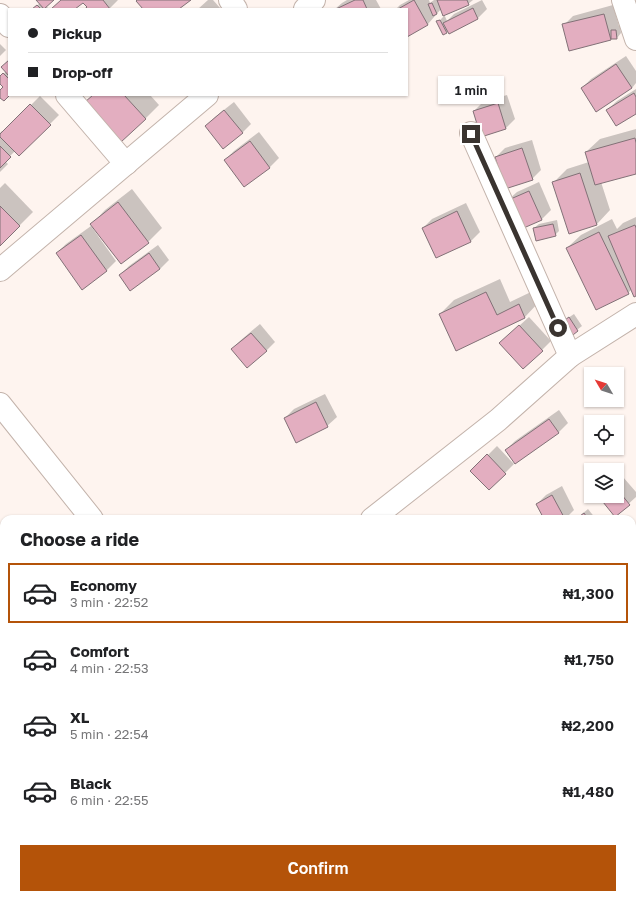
<!DOCTYPE html>
<meta charset="utf-8">
<style>
:root{--surface:#fff;--page:#f6f6f6;--text:#202124;--muted:#757577;--line:#e0e0e0;--accent:#b45309}
body{margin:0;font-family:"Golos Text",sans-serif;background:var(--page);color:var(--text);height:100vh;display:flex;flex-direction:column;font-size:15px;white-space:nowrap}
*{box-sizing:border-box;margin:0}
p{font-size:13px;color:var(--muted)}
.icon{flex:none;width:22px;height:22px;fill:none;stroke:currentColor;stroke-width:2;stroke-linecap:round;stroke-linejoin:round}
.map{position:relative;flex:1;overflow:hidden}
.details{position:absolute;left:0px;top:515px;width:636px;height:384px;display:flex;flex-direction:column;background:var(--surface);border-radius:12px 12px 0 0;box-shadow:0 1px 3px #0004}
.details>*{flex:none}
.top-card{position:absolute;left:8px;top:8px;width:400px;height:88px;border-radius:0px;box-shadow:0 1px 3px #0004;display:grid;align-content:center;height:88px;padding:0 20px;background:var(--surface)}
.needle{width:26px;rotate:309deg}
.fabs{position:absolute;left:584px;top:367px;display:grid;gap:8px}
.fabs a{display:grid;place-items:center;width:40px;height:40px;border-radius:0px;background:var(--surface);box-shadow:0 1px 3px #0004;font-size:20px}
.end{position:absolute;width:18px;height:18px;margin:-9px;border:5px solid #3a3430;background:#fff;box-shadow:0 0 0 2px #fff}
.from{border-radius:50%}
.bubble{position:absolute;height:28px;border-radius:0px;background:var(--surface);box-shadow:0 1px 3px #0004;font-size:13px;font-weight:600;line-height:28px;text-align:center}
.top-card b{display:flex;align-items:center;gap:14px;height:38px;font-size:15px}
.top-card b+b{border-top:1px solid var(--line)}
.top-card i{width:10px;height:10px;background:var(--text)}
ul{padding:0;list-style:none}
li{display:flex;align-items:center;gap:12px;height:60px;margin:0 8px 6px;padding:0 12px;border:2px solid transparent;border-radius:0px}
li div{flex:1}
li b{display:block;font-size:15px}
li em{font-style:normal;font-weight:600}
li.active{border-color:var(--accent)}
li>.icon{width:36px;height:36px;stroke-width:1.5}
h2{padding:0 20px;font-size:18px;line-height:48px}
.button{display:flex;gap:8px;margin-top:auto;padding:8px 20px}
.button a{flex:1;height:46px;border-radius:0px;background:var(--accent);color:#fff;font-size:16px;font-weight:600;line-height:46px;text-align:center}
.map>svg:first-child{display:block}
.shadow{fill:#0003}
.building{fill:#e3aec0;stroke:#827177}
.lines{fill:none;stroke-linecap:round;stroke-linejoin:round}
.minor-casing{stroke:#c3b3ab;stroke-width:24}
.major-casing{stroke:#c3b3ab;stroke-width:24}
.minor{stroke:#fff;stroke-width:22}
.major{stroke:#fff;stroke-width:22}
.route{stroke:#3a3430;stroke-width:5}
</style>
<div class="map">
<svg width="636" height="899" viewBox="0 0 636 899">
<rect width="100%" height="100%" fill="#fef4ef"/>
<g class="shadow">
<polygon points="37,0 52,0 46,6 49,9 33,9 40,3"/>
<polygon points="61,0 118,0 109,9 84,9 87,6 83,1 73,9 52,9"/>
<polygon points="208,0 213,0 221,9 198,9"/>
<polygon points="347,0 376,0 381,9 335,9 342,3"/>
<polygon points="409,0 429,0 430,3 434,0 473,0 468,4 444,14 447,21 454,14 482,0 487,9 478,18 449,33 448,30 446,32 438,22 444,16 441,9 428,24 407,36 407,9 396,9 400,5"/>
<polygon points="613,5 619,26 620,26 621,33 617,38 611,38 610,39 564,25 573,16"/>
<polygon points="0,44 6,50 0,56"/>
<polygon points="626,56 636,71 636,83 632,88 582,88 591,79"/>
<polygon points="9,61 9,95 0,96 0,91 4,87 0,83 0,78 6,71"/>
<polygon points="636,89 636,113 607,110 617,101"/>
<polygon points="94,95 150,95 159,105 145,119"/>
<polygon points="507,95 515,119 506,128 474,111 483,102"/>
<polygon points="40,96 59,115 19,155 15,151 5,161 8,164 0,172 0,133 2,131 4,132"/>
<polygon points="234,102 251,124 242,133 206,126 215,117"/>
<polygon points="636,129 636,173 601,182 610,210 597,224 570,233 553,183 567,169 589,162 586,152 600,139"/>
<polygon points="259,132 279,158 270,167 244,186 225,160 234,151"/>
<polygon points="532,140 541,170 532,179 496,157 505,148"/>
<polygon points="539,182 551,210 542,219 519,229 507,201 517,192"/>
<polygon points="5,183 33,212 0,245 0,188"/>
<polygon points="132,189 162,228 148,242 121,263 92,224 105,210"/>
<polygon points="466,203 480,232 471,241 437,257 423,228 432,219"/>
<polygon points="636,217 636,295 632,289 628,293 567,248 581,235 612,219 617,229 623,223"/>
<polygon points="557,220 559,231 555,235 534,228 539,224"/>
<polygon points="91,226 116,261 107,270 82,288 57,253 66,244"/>
<polygon points="158,245 169,260 160,269 130,290 120,275 129,266"/>
<polygon points="500,279 510,302 533,291 538,303 525,317 456,349 440,314 454,300"/>
<polygon points="574,314 582,326 569,336 565,320"/>
<polygon points="529,317 551,341 542,350 510,334"/>
<polygon points="260,324 275,342 266,351 232,349 241,340"/>
<polygon points="325,394 337,417 327,426 285,418 294,409"/>
<polygon points="559,410 568,423 559,432 515,463 506,450 515,441"/>
<polygon points="497,446 514,464 489,489 472,471"/>
<polygon points="623,477 636,492 636,497 615,516 602,496 617,496 617,482"/>
<polygon points="562,486 574,510 565,519 545,519 537,504 546,495"/>
<polygon points="588,509 596,519 576,519"/>
<polygon points="3,569 4,570 4,647 0,650 0,571"/>
<polygon points="632,670 636,676 636,727 632,730"/>
<polygon points="3,705 4,706 4,729 0,728 0,708"/>
<polygon points="0,791 4,797 4,800 0,804"/>
<polygon points="4,859 4,895 19,895 11,899 0,899 0,861"/>
<polygon points="25,895 78,895 81,899 18,899"/>
<polygon points="144,895 202,895 196,899 138,899"/>
<polygon points="255,895 318,895 321,899 257,899"/>
</g>
<g class="building">
<polygon points="36,0 54,0 44,9"/>
<polygon points="61,0 103,0 110,9 85,9 87,7 83,3 75,9 51,9"/>
<polygon points="137,0 191,0 179,9 143,9 136,1"/>
<polygon points="355,0 363,0 367,9 336,9"/>
<polygon points="414,0 428,25 407,37 407,9 398,9"/>
<polygon points="437,0 467,0 469,5 443,16"/>
<polygon points="432,3 437,14 433,16 428,4"/>
<polygon points="37,5 41,9 32,9"/>
<polygon points="473,8 478,19 449,34 443,23"/>
<polygon points="604,14 611,40 569,51 562,24"/>
<polygon points="440,20 447,33 443,35 436,21"/>
<polygon points="611,30 616,30 617,39 611,39"/>
<polygon points="9,60 9,76 1,67"/>
<polygon points="616,64 632,88 596,112 581,88"/>
<polygon points="3,73 9,79 9,95 10,95 4,101 0,98 0,90 3,87 0,84 0,76"/>
<polygon points="634,93 636,97 636,114 616,126 606,110"/>
<polygon points="93,95 124,95 146,119 121,142 85,102"/>
<polygon points="498,103 506,129 481,137 473,111"/>
<polygon points="30,104 51,125 19,156 0,137 0,134"/>
<polygon points="224,110 243,133 223,149 205,126"/>
<polygon points="635,138 636,143 636,174 595,185 585,152"/>
<polygon points="250,141 270,168 244,187 224,160"/>
<polygon points="0,146 11,157 0,168"/>
<polygon points="522,148 533,180 505,189 495,157"/>
<polygon points="580,173 597,225 569,234 552,182"/>
<polygon points="529,191 542,220 519,230 506,201"/>
<polygon points="118,202 149,243 121,264 90,224"/>
<polygon points="0,206 20,226 0,246"/>
<polygon points="457,211 471,242 436,258 422,228"/>
<polygon points="553,224 556,236 536,241 533,228"/>
<polygon points="635,225 636,228 636,296 634,297 608,236"/>
<polygon points="599,232 629,294 596,310 566,248"/>
<polygon points="81,235 107,271 82,290 56,253"/>
<polygon points="149,253 160,269 130,291 119,275"/>
<polygon points="486,292 497,315 519,304 525,318 456,351 439,314"/>
<polygon points="569,317 578,331 569,338 559,324"/>
<polygon points="519,325 543,351 523,369 499,343"/>
<polygon points="251,333 267,351 247,368 231,349"/>
<polygon points="316,402 328,427 296,443 284,418"/>
<polygon points="549,419 559,433 515,464 505,450"/>
<polygon points="487,454 506,474 489,490 470,471"/>
<polygon points="617,489 630,505 615,517 599,497 601,496 617,496"/>
<polygon points="552,495 565,519 544,519 536,504"/>
<polygon points="584,513 588,519 576,519"/>
<polygon points="636,546 636,565 635,566 632,562 632,549"/>
<polygon points="636,567 636,599 632,595 632,570"/>
<polygon points="0,609 4,613 4,648 0,652"/>
<polygon points="632,704 636,710 636,728 632,731"/>
<polygon points="0,710 4,715 4,731 2,732 0,730"/>
<polygon points="4,865 4,895 21,895 13,899 0,899 0,867"/>
<polygon points="33,895 57,895 59,899 26,899"/>
<polygon points="150,895 200,895 201,897 198,899 144,899"/>
<polygon points="209,895 224,895 217,899 211,899"/>
<polygon points="253,895 294,895 297,899 256,899"/>
</g>
<g class="lines">
<defs>
<g id="minor">
<polyline points="230,0 236,9"/>
<polyline points="623,0 636,39"/>
<polyline points="305,9 314,0"/>
<polyline points="0,15 9,26"/>
<polyline points="67,95 126,164"/>
<polyline points="471,133 570,356"/>
<polyline points="0,270 207,95"/>
<polyline points="372,519 498,420 570,356 636,314"/>
<polyline points="0,834 4,831"/>
<polyline points="83,895 85,899"/>
</g>
<g id="major">
<polyline points="0,404 92,519"/>
<polyline points="395,895 399,899"/>
</g>
</defs>
<use href="#minor" class="minor-casing"/>
<use href="#major" class="major-casing"/>
<use href="#minor" class="minor"/>
<use href="#major" class="major"/>
</g>
<g class="lines">
<polyline class="route" points="471,134 558,328"/>
</g>
</svg>
<div class="fabs">
<a><svg class="needle" viewBox="-14 -14 28 28"><path d="M0-13l5 13h-10z" fill="#e53935"/><path d="M0 13l5-13h-10z" fill="#757577"/></svg></a>
<a><svg class="icon" aria-label="locate" viewBox="0 0 24 24"><circle cx="12" cy="12" r="6"/><path d="M12 2v4M12 18v4M2 12h4M18 12h4"/></svg></a>
<a><svg class="icon" aria-label="layers" viewBox="0 0 24 24"><path d="M12 4l9 5-9 5-9-5zM3 14l9 5 9-5"/></svg></a>
</div>
<i class="end from" style="left:558px;top:328px"></i>
<i class="end" style="left:471px;top:134px"></i>
<div class="bubble" style="left:438px;top:76px;width:66px">1 min</div>
<div class="top-card">
<b><i class="from"></i>Pickup</b>
<b><i></i>Drop-off</b>
</div>
<section class="details">
<h2>Choose a ride</h2>
<ul>
<li class="active"><svg class="icon" aria-label="car" viewBox="0 0 24 24"><path d="M5 17H2v-5l4-1 3-4h7l3 4 3 1v5h-3M9 17h6M6 11h13"/><circle cx="7" cy="17" r="2"/><circle cx="17" cy="17" r="2"/></svg><div><b>Economy</b><p>3 min · 22:52</p></div><em>₦1,300</em></li>
<li><svg class="icon" aria-label="car" viewBox="0 0 24 24"><path d="M5 17H2v-5l4-1 3-4h7l3 4 3 1v5h-3M9 17h6M6 11h13"/><circle cx="7" cy="17" r="2"/><circle cx="17" cy="17" r="2"/></svg><div><b>Comfort</b><p>4 min · 22:53</p></div><em>₦1,750</em></li>
<li><svg class="icon" aria-label="car" viewBox="0 0 24 24"><path d="M5 17H2v-5l4-1 3-4h7l3 4 3 1v5h-3M9 17h6M6 11h13"/><circle cx="7" cy="17" r="2"/><circle cx="17" cy="17" r="2"/></svg><div><b>XL</b><p>5 min · 22:54</p></div><em>₦2,200</em></li>
<li><svg class="icon" aria-label="car" viewBox="0 0 24 24"><path d="M5 17H2v-5l4-1 3-4h7l3 4 3 1v5h-3M9 17h6M6 11h13"/><circle cx="7" cy="17" r="2"/><circle cx="17" cy="17" r="2"/></svg><div><b>Black</b><p>6 min · 22:55</p></div><em>₦1,480</em></li>
</ul>
<div class="button"><a>Confirm</a></div>
</section>
</div>
